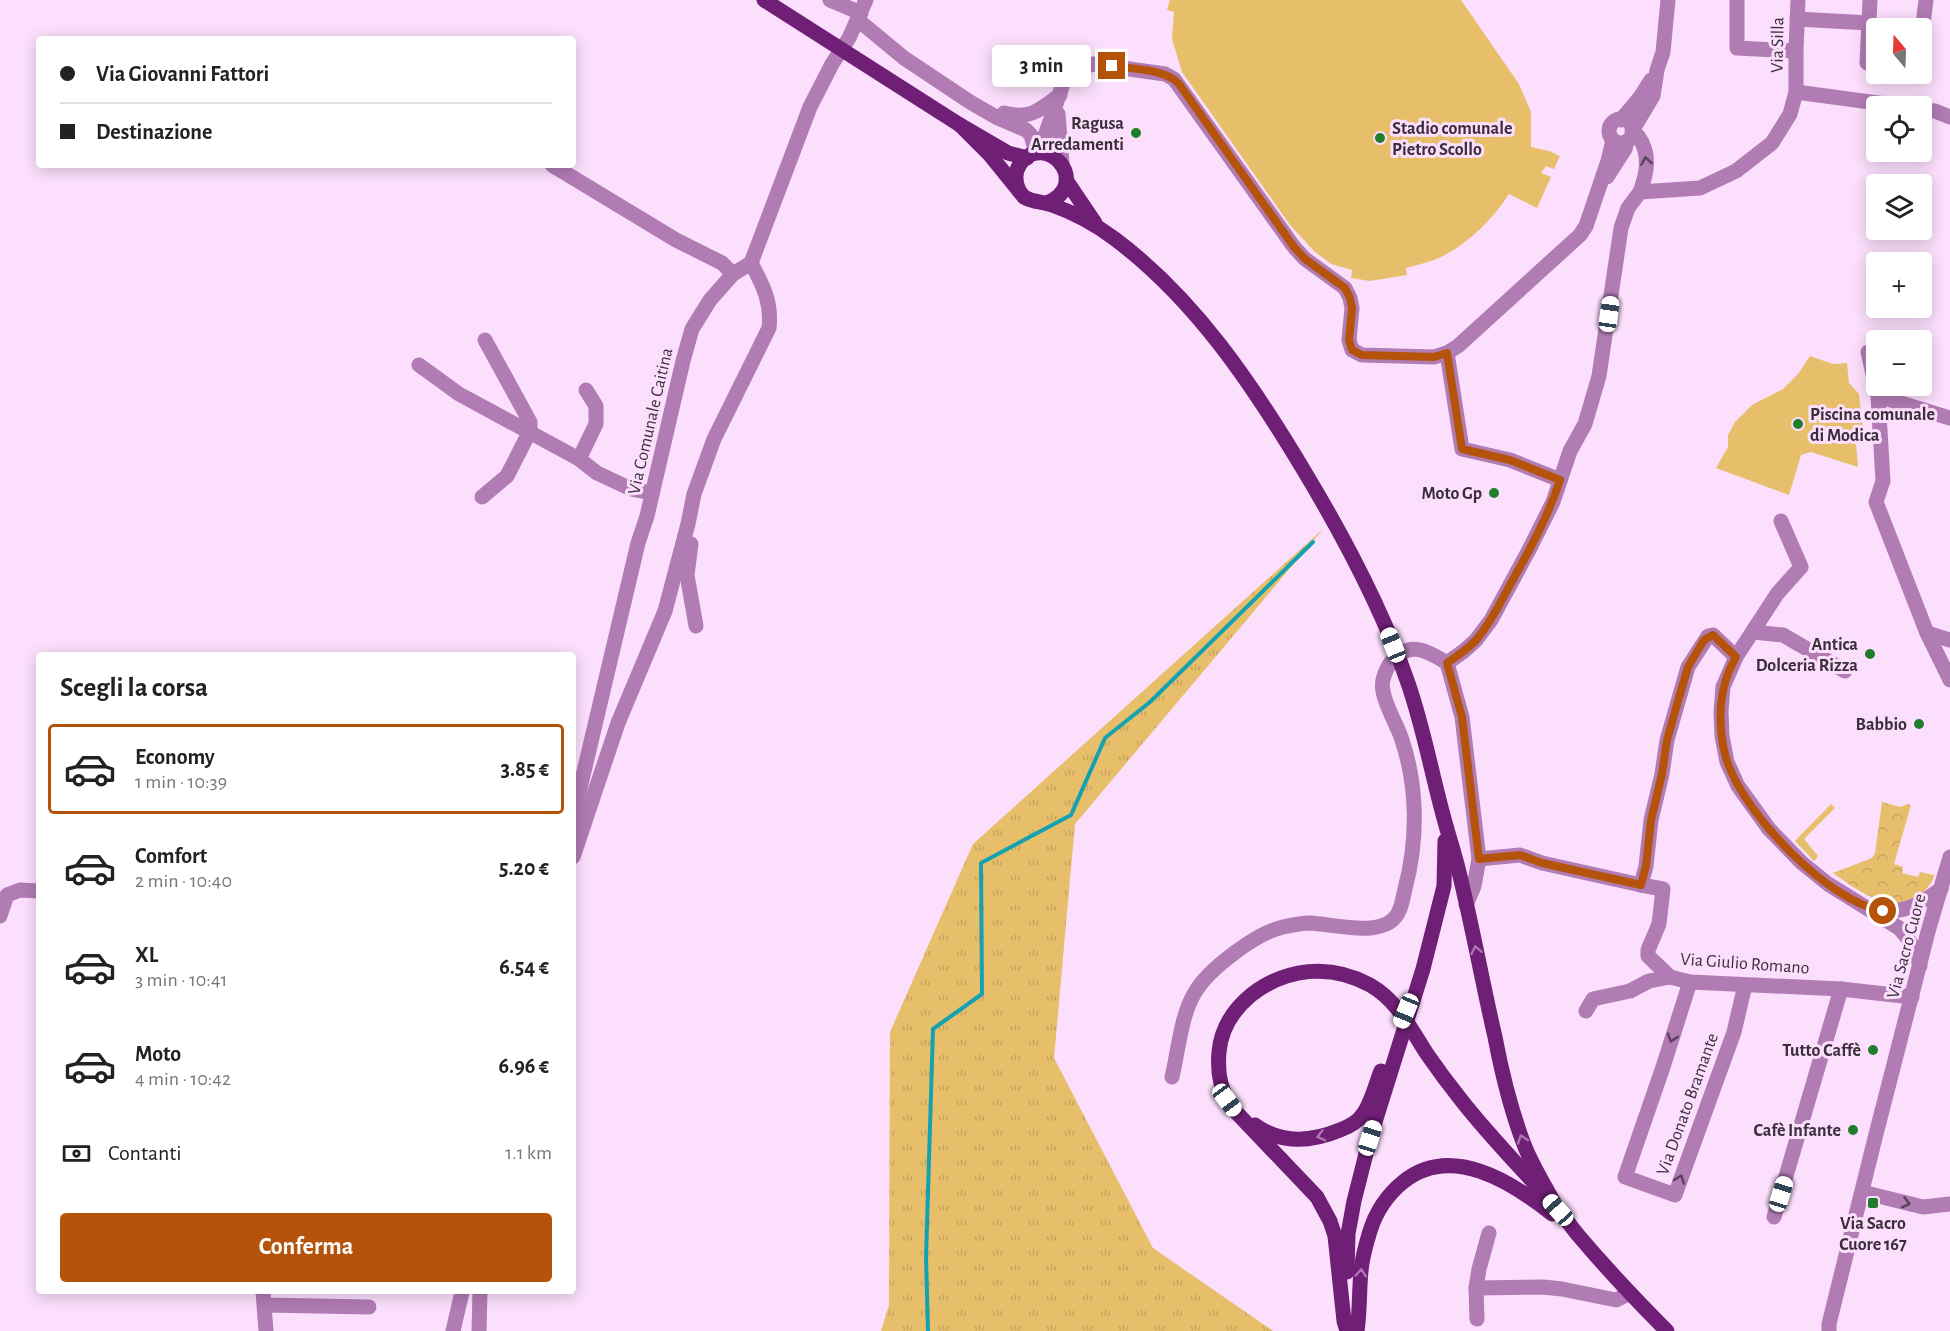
<!DOCTYPE html>
<html lang="it">
<meta charset="utf-8">
<style>
:root{--surface:#fff;--page:#f2f2f2;--text:#222;--muted:#767676;--line:#e0e0e0;--accent:#b45309}
body{margin:0;font-family:"Alegreya Sans",sans-serif;background:var(--page);color:var(--text);height:100vh;display:flex;flex-direction:column;font-size:22px;white-space:nowrap}
*{box-sizing:border-box;margin:0}
p{font-size:20px;color:var(--muted)}
.icon{flex:none;width:33px;height:33px;fill:none;stroke:currentColor;stroke-width:2;stroke-linecap:round;stroke-linejoin:round}
.map{position:relative;flex:1;overflow:hidden}
.side{position:absolute;left:36px;top:652px;width:540px;height:642px;display:flex;flex-direction:column;background:var(--surface);border-radius:6px;box-shadow:0 3px 15px #0003}
.side>*{flex:none}
.banner{position:absolute;left:36px;top:36px;width:540px;height:132px;border-radius:6px;box-shadow:0 3px 15px #0003;display:grid;align-content:center;height:132px;padding:0 24px;background:var(--surface)}
.needle{width:39px;rotate:341deg}
.tools{position:absolute;left:1866px;top:18px;display:grid;gap:12px}
.tools a{display:grid;place-items:center;width:66px;height:66px;border-radius:6px;background:var(--surface);box-shadow:0 3px 15px #0003;font-size:30px}
.end{position:absolute;width:27px;height:27px;margin:-14px;border:8px solid #b45309;background:#fff;box-shadow:0 0 0 3px #fff}
.from{border-radius:50%}
.bubble{position:absolute;height:42px;border-radius:6px;background:var(--surface);box-shadow:0 3px 15px #0003;font-size:20px;font-weight:700;line-height:42px;text-align:center}
.car{position:absolute;width:18px;height:36px;margin:-18px -9px;border-radius:8px;box-shadow:0 0 4px 2px #0007;background:linear-gradient(#fff 24%,#345 0 40%,#fff 0 76%,#345 0 86%,#fff 0)}
.banner b{display:flex;align-items:center;gap:21px;height:57px;font-size:22px}
.banner b+b{border-top:2px solid var(--line)}
.banner i{width:15px;height:15px;background:var(--text)}
ul{padding:0;list-style:none}
li{display:flex;align-items:center;gap:18px;height:90px;margin:0 12px 9px;padding:0 12px;border:3px solid transparent;border-radius:6px}
li div{flex:1}
li b{display:block;font-size:22px}
li em{font-style:normal;font-weight:700}
li.active{border-color:var(--accent)}
li>.icon{width:54px;height:54px;stroke-width:1.5}
h2{padding:0 24px;font-size:27px;line-height:72px}
.pay{display:flex;align-items:center;gap:15px;height:66px;padding:0 24px;font-size:22px}
.pay p{margin-inline-start:auto}
.primary-button{display:flex;gap:12px;margin-top:auto;padding:12px 24px}
.primary-button a{flex:1;height:69px;border-radius:6px;background:var(--accent);color:#fff;font-size:24px;font-weight:700;line-height:69px;text-align:center}
.map>svg:first-child{display:block}
.grass{fill:url(#grass-tufts)}
.park{fill:url(#park-crowns)}
.garden{fill:#e7bf6b}
.lines{fill:none;stroke-linecap:round;stroke-linejoin:round}
.stream{stroke:#14a2b2;stroke-width:4}
.minor{stroke:#b17bb4;stroke-width:15}
.major{stroke:#701f76;stroke-width:15}
.oneway{stroke:#59425a}
.oneway2{stroke:#af75b2}
.route{stroke:#b45309;stroke-width:8}
.poi-dot{fill:#217d2d;stroke:#fbdffc;stroke-width:2}
.labels{text-anchor:middle;stroke-width:6;stroke-linejoin:round;paint-order:stroke}
.street-label{font-size:18px;fill:#3c2f3c;stroke:#fbdffc}
.poi-label{font-size:18px;font-weight:bold;fill:#3c2f3c;stroke:#fbdffc;text-anchor:end}
</style>
<div class="map">
<svg width="1950" height="1331" viewBox="0 0 1950 1331">
<defs>
<pattern id="grass-tufts" width="24" height="20" patternUnits="userSpaceOnUse" patternTransform="scale(1.5)"><rect width="24" height="20" fill="#e7bf6b"/><path d="M3 7l-1-3M5 7V3M7 7l1-3M15 17l-1-3M17 17v-4M19 17l1-3" fill="none" stroke="#c7a45e"/></pattern>
<pattern id="park-crowns" width="20" height="18" patternUnits="userSpaceOnUse" patternTransform="scale(1.5)"><rect width="20" height="18" fill="#e7bf6b"/><path d="M2 6a3 3 0 1 1 6 0M12 15a3 3 0 1 1 6 0" fill="none" stroke="#c7a45e"/></pattern>
</defs>
<rect width="100%" height="100%" fill="#fbdffc"/>
<polygon class="grass" points="1323,529 1075,824 1054,1058 1153,1248 1273,1331 881,1331 889,1305 890,1032 973,844"/>
<path class="park" d="M1882 802 1901 807 1907 804 1911 805 1894 864 1903 867 1902 873 1918 877 1920 872 1934 875C1933 883 1927 888 1921 894 1892 917 1857 890 1833 873L1872 858 1875 853Z"/>
<g class="garden">
<path d="M1170 0H1461L1519 84 1531 112V147L1549 151 1560 156 1554 169 1546 166 1541 173 1551 177 1537 208 1509 194C1491 221 1470 242 1441 257 1430 262 1417 265 1406 268L1407 275 1370 281 1351 278 1352 270 1331 264 1314 251 1290 225 1182 72 1172 39 1174 12 1167 10Z"/>
<polygon points="1810,356 1833,364 1847,363 1849,383 1859,394 1863,430 1856,443 1858,467 1811,452 1801,455 1789,495 1716,468 1728,447 1728,435 1735,422 1752,405 1783,389 1798,374"/>
<polygon points="1831,804 1835,808 1804,839 1818,856 1814,861 1795,841"/>
</g>
<g class="lines">
<polyline class="stream" points="928,1331 926,1257 933,1029 982,994 981,863 1071,815 1105,738 1150,702 1313,542"/>
<g class="minor">
<polyline points="830,0 861,13"/>
<polyline points="1737,0 1737,48 1796,51"/>
<polyline points="1870,0 1867,63 1876,64"/>
<polyline points="1797,19 1869,23"/>
<polyline points="858,20 904,58 970,102 996,117 1026,130 1031,135 1036,153"/>
<polyline points="1922,32 1926,0"/>
<polyline points="1796,92 1900,106"/>
<polyline points="1922,110 1935,111 1950,117"/>
<path d="M1004 113C1030 120 1040 110 1060 95"/>
<polyline points="1058,114 1062,163"/>
<circle cx="1621" cy="131" r="12"/>
<polyline points="1621,120 1641,96 1651,80"/>
<polyline points="1632,131 1653,96 1657,70 1663,52 1668,0"/>
<path d="M1632 135 1638 136C1651 154 1647 173 1640 192"/>
<path d="M1039 153 1065 78C1074 70 1082 66 1094 64L1165 74 1174 79 1294 247 1305 259 1345 288 1350 298 1352 308 1349 340 1352 350 1362 355 1434 357 1447 353 1458 346 1580 235 1586 226 1608 161 1613 140"/>
<polyline points="552,165 676,240 722,263 733,274"/>
<polyline points="1607,177 1625,149 1627,141"/>
<polyline points="1868,352 1878,396 1883,481 1876,502 1927,633 1950,680"/>
<polyline points="1447,353 1462,449 1510,460 1560,480"/>
<polyline points="419,365 459,394 579,459 597,473 631,489 652,493"/>
<polyline points="1878,396 1950,418"/>
<polyline points="579,459 596,424 596,406 586,390"/>
<polyline points="482,497 507,476 530,431 530,422 485,340"/>
<path d="M1781 521 1801 567 1777 594 1736 657 1723 687 1721 712 1722 736 1727 762 1738 786 1769 829 1802 863 1828 884 1899 928C1910 939 1916 950 1920 966"/>
<polyline points="691,544 687,575 696,626"/>
<polyline points="1753,632 1783,635 1845,671"/>
<polyline points="1927,633 1950,640"/>
<polyline points="1736,657 1713,635 1708,636 1688,667 1667,740 1662,774 1651,820 1646,866 1641,885 1663,889 1659,924 1648,950 1648,956 1670,977 1690,982 1841,989 1912,997"/>
<polyline points="1447,663 1464,651 1476,640 1491,620 1530,548 1553,502 1570,451 1585,424 1599,376 1621,228 1628,208 1640,192 1700,188 1736,171 1772,143 1790,114 1796,92 1796,51 1798,0"/>
<polyline points="573,818 638,543 647,516 683,361 692,329 710,300 733,274 751,263 810,107 832,64 849,38 866,0"/>
<path d="M573 857 618 723 665 611 688 524 694 494 714 439 769 328C772 303 763 285 751 263"/>
<polyline points="1479,859 1520,855 1542,863 1641,885"/>
<path d="M1872 909C1903 915 1917 906 1941 889"/>
<polyline points="0,916 7,895 20,890 39,891"/>
<polyline points="1690,982 1663,1067 1625,1177 1675,1195 1734,1032 1745,985"/>
<polyline points="1586,1011 1593,999 1630,991 1649,981 1670,977"/>
<path d="M1172 1077C1178 1052 1181 1016 1194 994 1207 970 1256 933 1283 927 1292 925 1302 923 1310 923 1334 924 1387 940 1399 911 1402 905 1403 897 1405 889 1418 840 1418 786 1401 737 1396 723 1385 705 1383 691 1381 683 1385 672 1389 665 1407 640 1425 649 1447 663L1462 717 1479 859 1474 886 1466 905"/>
<polyline points="1862,1192 1923,1207 1950,1204"/>
<polyline points="1774,1217 1841,989"/>
<polyline points="1476,1288 1543,1287 1562,1289 1616,1300 1630,1293"/>
<polyline points="263,1292 266,1331"/>
<polyline points="265,1305 369,1307"/>
<polyline points="1477,1319 1476,1288 1479,1269 1489,1233"/>
<polyline points="453,1331 462,1292"/>
<polyline points="479,1331 480,1292"/>
<polyline points="1829,1331 1829,1324 1875,1138 1929,928 1950,857"/>
</g>
<g class="major">
<polyline points="764,0 960,125 1008,153 1027,158"/>
<path d="M960 125 990 155 1024 197C1034 203 1042 201 1052 205 1075 213 1095 224 1115 239 1195 299 1252 384 1303 469 1344 537 1382 608 1408 683 1424 729 1432 776 1445 822 1449 837 1454 852 1458 868 1472 924 1482 981 1495 1037 1502 1074 1511 1111 1525 1147 1534 1169 1547 1189 1558 1210"/>
<polyline points="1066,180 1095,223"/>
<path d="M1019 191C1015 182 1014 173 1020 164 1046 129 1093 184 1047 203"/>
<path d="M1255 1125C1281 1144 1311 1142 1340 1130 1348 1127 1358 1122 1363 1114 1371 1104 1376 1083 1381 1071"/>
<polyline points="1347,1272 1348,1234 1354,1201 1370,1138 1423,969 1444,886 1445,841"/>
<path d="M1347 1331 1344 1321 1335 1236 1330 1221 1317 1197 1235 1111C1221 1093 1217 1075 1219 1052 1221 1029 1233 1010 1251 995 1286 968 1330 963 1370 985 1398 1001 1410 1028 1427 1054 1438 1070 1450 1086 1462 1101 1491 1138 1524 1171 1555 1206 1563 1215 1570 1225 1578 1235 1606 1268 1636 1300 1667 1331"/>
<path d="M1357 1331C1360 1311 1359 1291 1361 1271 1362 1258 1366 1244 1370 1231 1376 1212 1387 1195 1403 1182 1451 1143 1512 1182 1552 1214"/>
</g>
</g>
<defs><path id="oneway-chevron" d="M-2-3.5L2.5 0L-2 3.5" fill="none" stroke-width="1.6" stroke-linecap="round" stroke-linejoin="round" transform="scale(1.5)"/></defs>
<g class="oneway">
<use href="#oneway-chevron" transform="translate(1646 161) rotate(-99)"/>
<use href="#oneway-chevron" transform="translate(1672 1038) rotate(107)"/>
<use href="#oneway-chevron" transform="translate(1680 1179) rotate(-70)"/>
<use href="#oneway-chevron" transform="translate(1906 1203) rotate(14)"/>
</g>
<g class="oneway2">
<use href="#oneway-chevron" transform="translate(1476 950) rotate(-102)"/>
<use href="#oneway-chevron" transform="translate(1321 1136) rotate(165)"/>
<use href="#oneway-chevron" transform="translate(1522 1139) rotate(-109)"/>
<use href="#oneway-chevron" transform="translate(1361 1273) rotate(-85)"/>
</g>
<g class="lines">
<path class="route" d="M1112 66C1132 69 1166 69 1179 84L1294 247 1305 259 1345 288 1350 298 1352 308 1349 340 1352 350 1362 355 1434 357 1447 353 1462 449 1510 460 1560 480C1548 517 1529 551 1510 585 1500 603 1490 624 1476 640 1468 649 1457 656 1447 663L1462 717 1479 859 1520 855 1542 863 1641 885 1646 866 1651 820 1662 774 1667 740 1678 701 1688 667 1704 640 1713 635 1736 657C1731 666 1726 676 1724 687 1718 710 1720 741 1728 764 1747 816 1827 901 1883 911"/>
</g>
<g class="poi-dot">
<circle cx="1136" cy="133" r="6"/>
<circle cx="1380" cy="138" r="6"/>
<circle cx="1798" cy="424" r="6"/>
<circle cx="1494" cy="493" r="6"/>
<circle cx="1870" cy="654" r="6"/>
<circle cx="1919" cy="724" r="6"/>
<circle cx="1873" cy="1050" r="6"/>
<circle cx="1853" cy="1130" r="6"/>
<rect x="1867" y="1197" width="12" height="12" rx="3"/>
</g>
<g class="labels">
<g class="street-label">
<text transform="translate(1777 45) rotate(-89)" y="6">Via Silla</text>
<text transform="translate(650 421) rotate(-77)" y="6">Via Comunale Caitina</text>
<text transform="translate(1906 946) rotate(-75)" y="6">Via Sacro Cuore</text>
<text transform="translate(1745 963) rotate(4)" y="6">Via Giulio Romano</text>
<text transform="translate(1687 1104) rotate(-70)" y="6">Via Donato Bramante</text>
</g>
<g class="poi-label">
<text x="1124" y="129">Ragusa<tspan x="1124" dy="21">Arredamenti</tspan></text>
<text x="1392" y="134" text-anchor="start">Stadio comunale<tspan x="1392" dy="21">Pietro Scollo</tspan></text>
<text x="1810" y="420" text-anchor="start">Piscina comunale<tspan x="1810" dy="21">di Modica</tspan></text>
<text x="1482" y="499">Moto Gp</text>
<text x="1858" y="650">Antica<tspan x="1858" dy="21">Dolceria Rizza</tspan></text>
<text x="1907" y="730">Babbio</text>
<text x="1861" y="1056">Tutto Caffè</text>
<text x="1841" y="1136">Cafè Infante</text>
<text x="1873" y="1229" text-anchor="middle">Via Sacro<tspan x="1873" dy="21">Cuore 167</tspan></text>
</g>
</g>
</svg>
<div class="tools">
<a><svg class="needle" viewBox="-14 -14 28 28"><path d="M0-13l5 13h-10z" fill="#e53935"/><path d="M0 13l5-13h-10z" fill="#767676"/></svg></a>
<a><svg class="icon" aria-label="locate" viewBox="0 0 24 24"><circle cx="12" cy="12" r="6"/><path d="M12 2v4M12 18v4M2 12h4M18 12h4"/></svg></a>
<a><svg class="icon" aria-label="layers" viewBox="0 0 24 24"><path d="M12 4l9 5-9 5-9-5zM3 14l9 5 9-5"/></svg></a>
<a>+</a>
<a>−</a>
</div>
<i class="end from" style="left:1883px;top:911px"></i>
<i class="end" style="left:1112px;top:66px"></i>
<div class="bubble" style="left:992px;top:45px;width:99px">3 min</div>
<i class="car" style="left:1609px;top:314px;rotate:8deg"></i>
<i class="car" style="left:1393px;top:645px;rotate:338deg"></i>
<i class="car" style="left:1406px;top:1011px;rotate:202deg"></i>
<i class="car" style="left:1227px;top:1100px;rotate:143deg"></i>
<i class="car" style="left:1370px;top:1138px;rotate:17deg"></i>
<i class="car" style="left:1781px;top:1194px;rotate:17deg"></i>
<i class="car" style="left:1558px;top:1210px;rotate:318deg"></i>
<div class="banner">
<b><i class="from"></i>Via Giovanni Fattori</b>
<b><i></i>Destinazione</b>
</div>
<section class="side">
<h2>Scegli la corsa</h2>
<ul>
<li class="active"><svg class="icon" aria-label="car" viewBox="0 0 24 24"><path d="M5 17H2v-5l4-1 3-4h7l3 4 3 1v5h-3M9 17h6M6 11h13"/><circle cx="7" cy="17" r="2"/><circle cx="17" cy="17" r="2"/></svg><div><b>Economy</b><p>1 min · 10:39</p></div><em>3.85 €</em></li>
<li><svg class="icon" aria-label="car" viewBox="0 0 24 24"><path d="M5 17H2v-5l4-1 3-4h7l3 4 3 1v5h-3M9 17h6M6 11h13"/><circle cx="7" cy="17" r="2"/><circle cx="17" cy="17" r="2"/></svg><div><b>Comfort</b><p>2 min · 10:40</p></div><em>5.20 €</em></li>
<li><svg class="icon" aria-label="car" viewBox="0 0 24 24"><path d="M5 17H2v-5l4-1 3-4h7l3 4 3 1v5h-3M9 17h6M6 11h13"/><circle cx="7" cy="17" r="2"/><circle cx="17" cy="17" r="2"/></svg><div><b>XL</b><p>3 min · 10:41</p></div><em>6.54 €</em></li>
<li><svg class="icon" aria-label="car" viewBox="0 0 24 24"><path d="M5 17H2v-5l4-1 3-4h7l3 4 3 1v5h-3M9 17h6M6 11h13"/><circle cx="7" cy="17" r="2"/><circle cx="17" cy="17" r="2"/></svg><div><b>Moto</b><p>4 min · 10:42</p></div><em>6.96 €</em></li>
</ul>
<div class="pay"><svg class="icon" aria-label="cash" viewBox="0 0 24 24"><path d="M3 7h18v10H3z"/><circle cx="12" cy="12" r="2"/></svg>Contanti<p>1.1 km</p></div>
<div class="primary-button"><a>Conferma</a></div>
</section>
</div>
